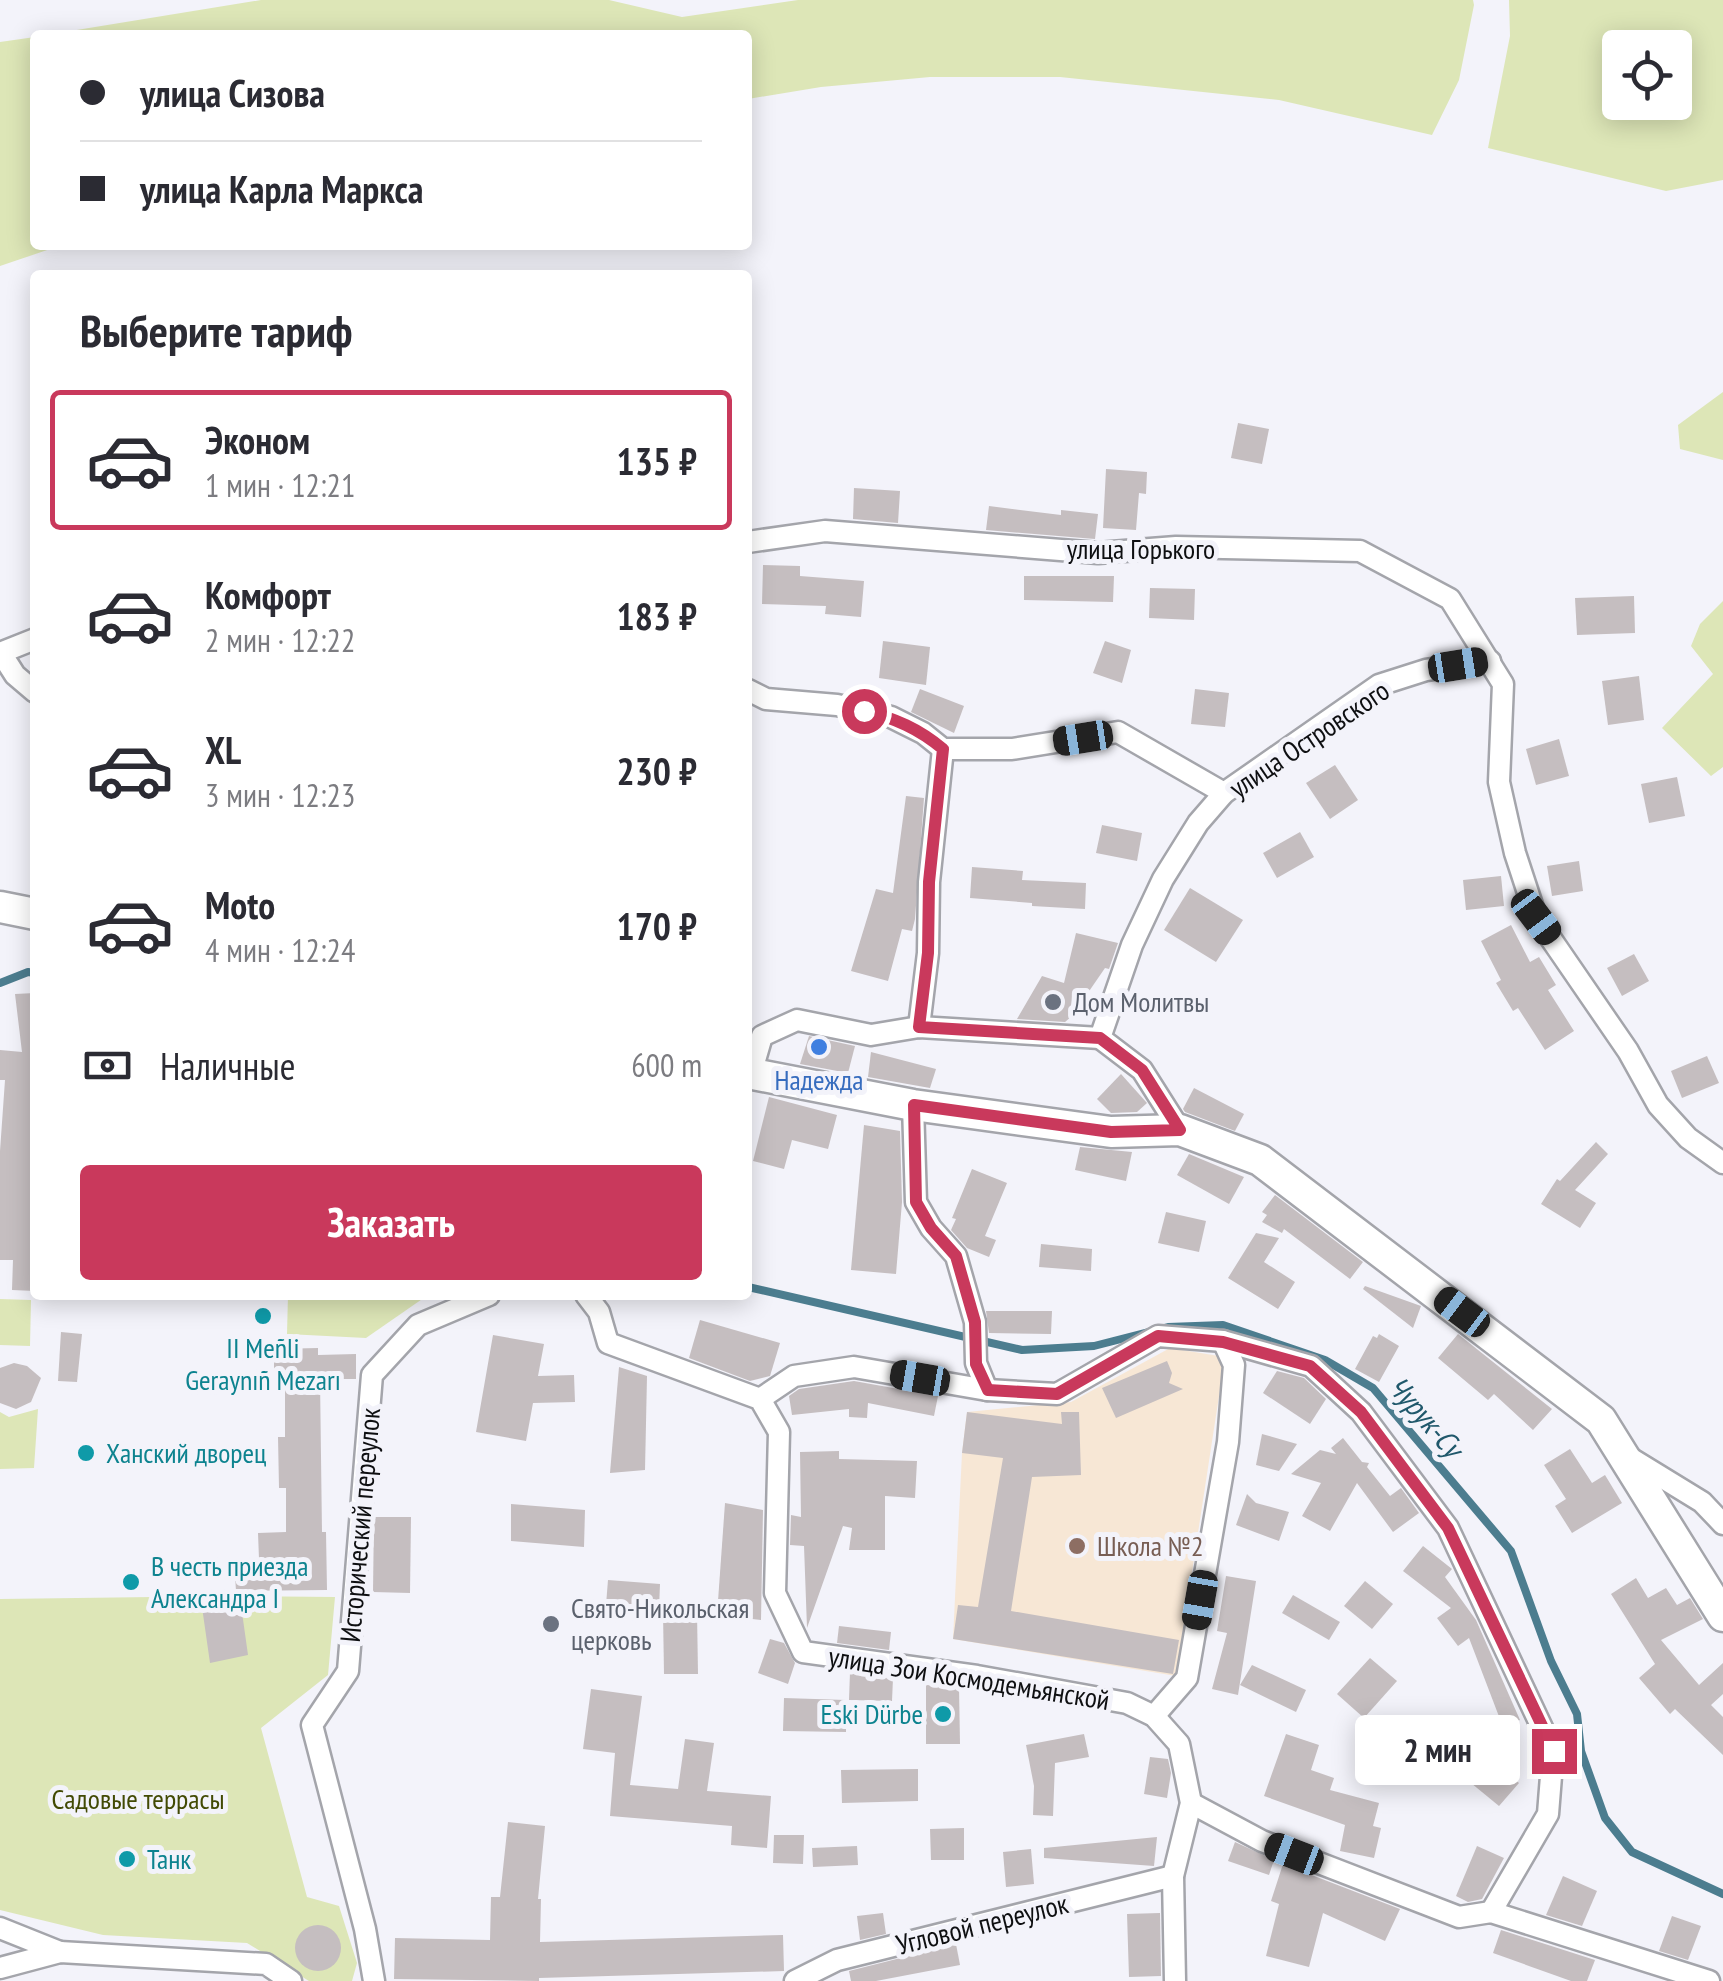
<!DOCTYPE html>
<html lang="ru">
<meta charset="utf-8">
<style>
:root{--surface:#fff;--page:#f7f7f7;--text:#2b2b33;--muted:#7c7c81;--line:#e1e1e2;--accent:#c9395c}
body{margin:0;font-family:"PT Sans Narrow",sans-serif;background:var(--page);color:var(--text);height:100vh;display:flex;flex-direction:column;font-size:38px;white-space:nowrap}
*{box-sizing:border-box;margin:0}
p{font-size:32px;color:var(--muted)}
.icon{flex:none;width:55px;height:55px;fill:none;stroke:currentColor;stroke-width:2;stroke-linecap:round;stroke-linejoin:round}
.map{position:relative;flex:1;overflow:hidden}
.drawer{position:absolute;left:30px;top:270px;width:722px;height:1030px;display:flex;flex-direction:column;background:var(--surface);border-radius:10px;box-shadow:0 5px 25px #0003}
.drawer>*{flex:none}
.banner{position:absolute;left:30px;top:30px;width:722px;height:220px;border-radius:10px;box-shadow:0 5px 25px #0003;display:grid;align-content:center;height:220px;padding:0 50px;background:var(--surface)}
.tools{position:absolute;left:1602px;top:30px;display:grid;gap:20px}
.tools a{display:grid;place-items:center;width:90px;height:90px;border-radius:10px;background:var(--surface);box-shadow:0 5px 25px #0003;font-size:50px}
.end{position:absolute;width:45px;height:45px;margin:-22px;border:12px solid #c9395c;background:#fff;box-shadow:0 0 0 5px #fff}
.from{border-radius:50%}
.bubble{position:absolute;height:70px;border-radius:10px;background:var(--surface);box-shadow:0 5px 25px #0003;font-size:32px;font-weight:700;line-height:70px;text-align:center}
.car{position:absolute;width:30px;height:60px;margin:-30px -15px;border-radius:12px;box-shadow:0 0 8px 2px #0007;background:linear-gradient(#222 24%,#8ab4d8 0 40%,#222 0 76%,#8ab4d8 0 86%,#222 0)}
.banner b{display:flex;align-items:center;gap:35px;height:95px;font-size:38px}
.banner b+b{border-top:2px solid var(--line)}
.banner i{width:25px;height:25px;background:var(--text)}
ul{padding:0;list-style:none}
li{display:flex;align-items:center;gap:30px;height:140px;margin:0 20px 15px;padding:0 30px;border:5px solid transparent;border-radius:10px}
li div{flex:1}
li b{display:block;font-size:38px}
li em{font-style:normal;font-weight:700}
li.current{border-color:var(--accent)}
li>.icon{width:90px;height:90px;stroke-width:1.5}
h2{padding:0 50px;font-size:45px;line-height:120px}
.pay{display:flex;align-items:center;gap:25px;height:110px;padding:0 50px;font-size:38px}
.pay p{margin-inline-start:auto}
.button{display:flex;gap:20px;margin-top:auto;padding:20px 50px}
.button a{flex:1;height:115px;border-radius:10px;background:var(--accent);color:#fff;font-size:40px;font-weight:700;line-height:115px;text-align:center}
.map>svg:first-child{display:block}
.education{fill:#f7e7d5}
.green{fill:#dde6b7;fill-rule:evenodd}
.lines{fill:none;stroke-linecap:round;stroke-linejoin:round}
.stream{stroke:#4c7d8f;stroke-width:8}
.building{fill:#c5bec0}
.street-casing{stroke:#a4a5ab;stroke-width:25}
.secondary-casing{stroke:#a4a5ab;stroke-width:35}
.street{stroke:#fff;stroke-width:20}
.secondary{stroke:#fff;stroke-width:30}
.route{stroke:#c9395c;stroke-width:12}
.worship-dot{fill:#6b7280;stroke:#f3f3fa;stroke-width:4}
.shop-dot{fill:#3f7fe0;stroke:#f3f3fa;stroke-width:4}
.culture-dot{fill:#0f9aa8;stroke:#f3f3fa;stroke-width:4}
.education-dot{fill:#8d6e63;stroke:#f3f3fa;stroke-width:4}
.labels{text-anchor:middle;stroke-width:10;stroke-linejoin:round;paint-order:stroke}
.street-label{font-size:28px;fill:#0e0f11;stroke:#f3f3fa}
.worship-label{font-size:28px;fill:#5b616d;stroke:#f3f3fa;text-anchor:start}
.shop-label{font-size:28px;fill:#366cbe;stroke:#f3f3fa}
.culture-label{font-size:28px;fill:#0d838f;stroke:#f3f3fa;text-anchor:start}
.education-label{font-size:28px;fill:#785e54;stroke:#f3f3fa;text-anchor:start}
.park-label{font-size:28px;fill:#424a04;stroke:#f3f3fa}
.water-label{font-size:30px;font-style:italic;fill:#20586b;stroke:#f3f3fa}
</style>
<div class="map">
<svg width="1723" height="1981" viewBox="0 0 1723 1981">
<rect width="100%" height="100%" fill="#f3f3fa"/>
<polygon class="education" points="1170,1348 1225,1357 1176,1676 953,1639 962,1453 967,1412 1071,1402"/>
<g class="green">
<polygon points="261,0 609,0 682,17 798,0 1473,0 1474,5 1459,80 1432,135 1279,100 1060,77 930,77 821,87 748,99 748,35 46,35"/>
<path d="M1509 0H1723V180L1666 191 1488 148 1510 36ZM1620 48H1675V102H1620Z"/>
<polygon points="35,37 35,245 62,245 0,266 0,42"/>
<polygon points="1723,392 1723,460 1680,449 1678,425"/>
<polygon points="1723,601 1723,767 1711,776 1662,728 1713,674 1691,646 1700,624"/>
<polygon points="288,1295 428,1295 366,1338 287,1334"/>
<polygon points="0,1299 31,1300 30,1346 0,1345"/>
<polygon points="38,1409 34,1468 0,1469 0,1412 9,1417"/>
<polygon points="230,1596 335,1597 328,1675 261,1728 307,1897 339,1906 357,1963 352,1981 309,1981 247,1943 103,1935 0,1910 0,1599"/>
</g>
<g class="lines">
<g class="stream">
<polyline points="0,983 28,972 35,973"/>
<polyline points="748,1287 1022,1350 1094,1346 1168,1327 1223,1325 1325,1360 1373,1388 1511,1551 1551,1661 1577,1714 1581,1751 1605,1818 1632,1852 1723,1894"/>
</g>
</g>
<g class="building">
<polygon points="1238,423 1269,429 1262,464 1231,458"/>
<polygon points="1106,469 1147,472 1146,494 1139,493 1136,530 1103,528"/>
<polygon points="854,488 900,491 898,523 853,519"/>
<polygon points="989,506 1061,515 1061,510 1098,514 1095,539 986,530"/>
<polygon points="763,565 800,566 800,576 864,581 861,617 825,614 826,606 762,604"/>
<polygon points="1024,576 1114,576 1113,602 1024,600"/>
<polygon points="1150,588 1195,589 1194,620 1149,618"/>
<polygon points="1634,596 1635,633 1577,635 1575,598"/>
<polygon points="883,641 930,647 926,685 879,678"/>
<polygon points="1105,641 1131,650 1122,683 1093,673"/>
<polygon points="1639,676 1644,720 1608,725 1602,681"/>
<polygon points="920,689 964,706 954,733 911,712"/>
<polygon points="1195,689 1229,693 1225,727 1191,724"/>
<polygon points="1559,739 1569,776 1536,785 1526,749"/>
<polygon points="1335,765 1358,800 1330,819 1306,783"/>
<polygon points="1677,777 1685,816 1649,823 1641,784"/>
<polygon points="906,796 924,798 915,919 912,931 902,929 888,981 851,971 876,889 893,893"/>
<polygon points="1102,825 1142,833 1137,861 1096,853"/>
<polygon points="1300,832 1314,857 1277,878 1263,853"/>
<polygon points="1579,861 1583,891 1552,896 1547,866"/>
<polygon points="972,867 1023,871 1022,880 1086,883 1085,909 1032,906 1032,903 970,898"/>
<polygon points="1501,876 1504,906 1466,910 1463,880"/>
<polygon points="1190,888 1243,920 1216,962 1164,930"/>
<polygon points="1511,925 1530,962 1539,957 1556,985 1548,990 1574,1031 1545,1050 1518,1008 1513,1011 1496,983 1501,980 1481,941"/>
<polygon points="1076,933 1118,943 1109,969 1105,968 1072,1016 1065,1022 1017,1019 1042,976 1064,983"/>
<polygon points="1634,954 1649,981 1622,996 1607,968"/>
<polygon points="35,993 35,1291 12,1290 13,1260 0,1260 0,1151 5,1080 0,1080 0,1050 22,1052 15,994"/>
<polygon points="809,1036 855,1046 848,1073 800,1064"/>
<polygon points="871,1052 936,1069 930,1088 868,1077"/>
<polygon points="1707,1056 1719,1083 1682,1098 1671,1071"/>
<polygon points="1121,1074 1147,1103 1137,1112 1111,1113 1097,1099"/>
<polygon points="1194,1088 1244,1114 1235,1131 1185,1112 1183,1109"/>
<polygon points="769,1097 837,1115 828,1149 792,1140 784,1169 753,1161"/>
<polygon points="864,1125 900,1131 902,1202 896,1274 851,1270"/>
<polygon points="1596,1142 1608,1154 1575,1190 1596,1203 1580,1228 1541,1204 1557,1179 1560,1181"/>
<polygon points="1080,1147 1132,1152 1126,1181 1075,1170"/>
<polygon points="1189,1154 1244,1177 1229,1204 1177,1175"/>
<polygon points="972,1169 1007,1183 985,1236 996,1240 989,1257 967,1248 951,1230 956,1219 952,1218"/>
<polygon points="1275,1195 1363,1262 1350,1279 1284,1229 1282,1233 1262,1222 1267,1215 1262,1212"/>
<polygon points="1166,1212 1206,1221 1199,1252 1158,1243"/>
<polygon points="1256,1233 1279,1238 1264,1262 1295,1282 1278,1309 1228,1278"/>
<polygon points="1041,1244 1092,1249 1091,1271 1039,1267"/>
<polygon points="1365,1286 1421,1306 1413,1328 1363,1289"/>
<polygon points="986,1311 1052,1311 1051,1334 989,1333"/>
<polygon points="700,1320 780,1343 770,1376 750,1381 689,1358"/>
<polygon points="61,1332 82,1334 77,1382 58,1381"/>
<polygon points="1379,1334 1399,1346 1379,1382 1355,1369 1373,1336 1377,1338"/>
<polygon points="1458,1334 1552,1409 1533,1430 1494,1394 1488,1400 1438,1358"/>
<polygon points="493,1335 544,1344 538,1376 574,1375 575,1402 533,1403 526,1441 476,1432"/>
<polygon points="318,1348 318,1355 356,1354 356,1379 320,1379 322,1532 326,1532 327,1590 239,1591 248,1655 210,1663 200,1593 236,1591 234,1560 259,1559 258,1533 286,1532 286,1488 279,1488 278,1437 285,1437 285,1387 274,1387 274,1349"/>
<polygon points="1167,1361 1172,1373 1169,1383 1183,1389 1116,1418 1102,1388"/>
<polygon points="14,1363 27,1366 41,1378 31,1402 16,1409 0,1403 0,1368"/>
<polygon points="619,1367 647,1376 645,1470 610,1473"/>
<polygon points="1277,1371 1304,1378 1326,1399 1310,1424 1263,1393"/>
<polygon points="854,1381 938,1396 934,1416 868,1403 867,1418 849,1417 849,1409 792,1415 789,1396 799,1389"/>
<polygon points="967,1412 1062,1424 1061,1412 1079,1412 1081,1475 1032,1477 1011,1611 1179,1640 1173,1674 953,1639 958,1605 978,1607 1003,1458 962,1453"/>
<polygon points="1262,1434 1297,1444 1279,1471 1256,1465"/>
<polygon points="1343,1438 1362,1462 1369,1463 1367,1467 1390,1496 1401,1488 1419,1513 1393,1532 1357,1483 1330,1531 1302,1516 1321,1483 1291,1474 1320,1450 1336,1454 1331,1448"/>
<polygon points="1570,1449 1592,1483 1605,1475 1622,1503 1572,1533 1555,1506 1566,1499 1544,1465"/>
<polygon points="839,1451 839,1459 917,1461 915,1498 885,1496 885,1550 849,1550 852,1528 843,1526 807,1628 804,1546 790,1545 791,1515 801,1517 800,1452"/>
<polygon points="1247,1494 1256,1503 1289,1512 1279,1541 1236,1525"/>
<polygon points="725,1503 763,1510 761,1620 717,1615"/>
<polygon points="511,1504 585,1510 584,1547 511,1541"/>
<polygon points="374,1517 411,1517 410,1593 373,1592"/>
<polygon points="1423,1546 1452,1569 1445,1577 1476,1620 1520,1720 1503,1727 1469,1638 1458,1646 1437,1618 1451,1608 1403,1571"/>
<polygon points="1226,1576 1256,1581 1238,1695 1212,1689 1227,1633 1217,1631"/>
<polygon points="1636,1578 1648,1598 1666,1588 1677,1605 1690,1598 1703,1619 1661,1640 1699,1685 1723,1663 1723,1694 1711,1705 1723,1717 1723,1755 1675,1709 1670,1714 1639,1678 1655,1664 1611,1594"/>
<polygon points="608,1580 660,1584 659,1608 606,1605"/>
<polygon points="1365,1581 1393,1604 1372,1629 1344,1606"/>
<polygon points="1293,1595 1340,1622 1329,1640 1282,1613"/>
<polygon points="663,1612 697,1612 698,1674 664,1674"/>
<polygon points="839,1626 891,1632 889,1650 837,1643"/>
<polygon points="770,1639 784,1643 795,1663 788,1684 758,1673"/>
<polygon points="1370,1658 1397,1681 1364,1718 1337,1694"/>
<polygon points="1252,1665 1306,1690 1296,1712 1240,1685"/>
<polygon points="850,1672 893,1678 892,1701 849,1700"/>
<polygon points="926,1685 959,1687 960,1744 926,1744"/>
<polygon points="591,1689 642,1696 630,1785 678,1789 685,1739 714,1743 707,1791 771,1796 767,1848 731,1845 732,1826 610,1816 615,1753 583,1749"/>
<polygon points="784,1698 846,1700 846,1732 783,1731"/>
<polygon points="1084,1734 1089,1757 1055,1763 1053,1816 1033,1815 1034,1786 1026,1745"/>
<polygon points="1286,1734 1319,1745 1311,1770 1334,1778 1330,1790 1379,1803 1373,1826 1381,1828 1374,1858 1340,1851 1345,1825 1264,1796"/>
<polygon points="1150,1757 1168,1759 1171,1773 1167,1798 1144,1794"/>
<polygon points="1491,1760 1519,1783 1499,1806 1471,1783"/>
<polygon points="918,1769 918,1801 842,1803 841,1770"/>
<polygon points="508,1822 545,1826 538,1899 541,1899 540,1942 783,1935 784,1971 539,1978 539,1981 394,1979 395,1938 490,1940 491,1897 500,1897"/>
<polygon points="964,1828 964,1860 931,1860 930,1829"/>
<polygon points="774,1835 804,1835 803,1864 773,1863"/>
<polygon points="1157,1837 1154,1866 1044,1858 1044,1848"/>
<polygon points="1235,1842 1274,1860 1269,1875 1228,1861"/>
<polygon points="857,1846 858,1865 813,1867 812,1848"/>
<polygon points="1477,1846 1504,1858 1482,1899 1468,1902 1456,1896"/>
<polygon points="1031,1849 1034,1884 1006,1887 1003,1852"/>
<polygon points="1283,1864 1400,1909 1385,1941 1323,1913 1309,1967 1266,1956 1279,1904 1271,1901"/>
<polygon points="1563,1876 1597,1891 1582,1926 1546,1915"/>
<polygon points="883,1913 886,1934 860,1940 857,1916"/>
<polygon points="1160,1913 1161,1976 1129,1977 1127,1914"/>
<polygon points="1672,1916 1701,1926 1688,1960 1659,1951"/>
<circle cx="318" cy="1948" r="23"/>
<polygon points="1501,1930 1595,1960 1587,1981 1571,1981 1493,1953"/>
<polygon points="956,1944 960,1965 876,1981 851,1981 849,1971"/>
</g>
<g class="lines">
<defs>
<g id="street">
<polyline points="748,542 825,531 1098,553 1176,547 1360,551 1450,599 1503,684 1499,782 1515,853 1536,917 1628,1051 1658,1105 1688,1138 1723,1163"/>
<polyline points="0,653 35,639"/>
<polyline points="1,653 15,675 35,692"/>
<polyline points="748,690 766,699 837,705 891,717 923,733 943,749 1012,749 1118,732 1224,793"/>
<polyline points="919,1027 928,953 929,882 943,749"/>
<polyline points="751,1074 762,1036 797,1020 871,1035 919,1027 1100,1038"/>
<polyline points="913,1105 916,1202 931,1228 956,1256 975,1322 976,1363 987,1390"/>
<polyline points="1180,1130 1142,1070 1100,1038 1132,945 1163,879 1198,823 1224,793 1379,685 1426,670 1490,661"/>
<polyline points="586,1295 599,1312 608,1343 760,1399 779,1432 775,1593 803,1652 977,1676 1127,1703 1154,1716 1179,1744 1191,1803 1173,1876 1175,1981"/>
<polyline points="760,1399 794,1376 854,1367 987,1390 1057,1394 1158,1336 1223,1341 1311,1366 1361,1412 1448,1528 1553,1751 1548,1814 1491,1912"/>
<polyline points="1627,1456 1702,1502 1723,1524"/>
<polyline points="1154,1716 1187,1678 1228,1442 1234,1365 1223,1341"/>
<polyline points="1191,1803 1262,1841 1459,1917 1491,1912 1709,1981"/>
<polyline points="0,1928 60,1952"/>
<polyline points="0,1968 60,1952 266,1964 291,1981"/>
<polyline points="374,1981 365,1929 312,1725 348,1671 372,1375 418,1325 489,1295"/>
<polyline points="795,1981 837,1960 1173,1876"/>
</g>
<g id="secondary">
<polyline points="0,907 35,914"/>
<polyline points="748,1073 913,1105 1111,1132 1180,1130 1260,1160 1601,1420 1723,1616"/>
</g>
</defs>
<use href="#street" class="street-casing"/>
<use href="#secondary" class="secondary-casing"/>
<use href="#street" class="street"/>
<use href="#secondary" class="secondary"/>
</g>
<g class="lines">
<path class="route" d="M864 711C895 718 919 729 943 749L929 882 928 953 919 1027 1100 1038 1142 1070 1180 1130 1111 1132 914 1105 916 1202 931 1228 956 1256 975 1322 976 1364 988 1390 1057 1394 1158 1336 1223 1342 1310 1366 1361 1412 1448 1528 1554 1751"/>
</g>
<g class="worship-dot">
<circle cx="1053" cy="1002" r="10"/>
<circle cx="551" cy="1624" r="10"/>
</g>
<circle class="shop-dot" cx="819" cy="1047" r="10"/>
<g class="culture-dot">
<circle cx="263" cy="1316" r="10"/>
<circle cx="86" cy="1453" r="10"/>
<circle cx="131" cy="1582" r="10"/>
<circle cx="943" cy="1714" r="10"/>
<circle cx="127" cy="1859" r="10"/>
</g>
<circle class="education-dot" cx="1077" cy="1546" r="10"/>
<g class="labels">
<g class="street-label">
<text x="1141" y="559">улица Горького</text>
<text transform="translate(1309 739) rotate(-34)" y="10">улица Островского</text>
<text transform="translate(360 1525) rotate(-85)" y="10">Исторический переулок</text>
<text transform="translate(969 1678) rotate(9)" y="10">улица Зои Космодемьянской</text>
<text transform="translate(982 1924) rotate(-14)" y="10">Угловой переулок</text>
</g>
<g class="worship-label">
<text x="1073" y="1012">Дом Молитвы</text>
<text x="571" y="1618">Свято-Никольская<tspan x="571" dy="32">церковь</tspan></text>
</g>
<g class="shop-label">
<text x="819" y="1090">Надежда</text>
</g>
<g class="culture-label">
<text x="263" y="1358" text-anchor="middle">II Meñli<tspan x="263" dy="32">Geraynıñ Mezarı</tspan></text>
<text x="106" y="1463">Ханский дворец</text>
<text x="151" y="1576">В честь приезда<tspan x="151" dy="32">Александра I</tspan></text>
<text x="923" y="1724" text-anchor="end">Eski Dürbe</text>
<text x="147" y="1869">Танк</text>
</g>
<g class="education-label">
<text x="1097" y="1556">Школа №2</text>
</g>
<g class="park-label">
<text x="138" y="1809">Садовые террасы</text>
</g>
<g class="water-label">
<text transform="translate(1425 1417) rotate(49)" y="10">Чурук-Су</text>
</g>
</g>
</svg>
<div class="tools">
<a><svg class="icon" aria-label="locate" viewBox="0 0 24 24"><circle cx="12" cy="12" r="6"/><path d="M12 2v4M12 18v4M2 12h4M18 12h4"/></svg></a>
</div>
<i class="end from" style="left:864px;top:711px"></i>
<i class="end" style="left:1554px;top:1751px"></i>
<div class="bubble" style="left:1355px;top:1715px;width:165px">2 мин</div>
<i class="car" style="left:1458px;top:665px;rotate:81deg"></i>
<i class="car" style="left:1083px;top:738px;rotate:261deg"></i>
<i class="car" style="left:1536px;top:917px;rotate:143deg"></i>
<i class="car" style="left:1462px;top:1312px;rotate:307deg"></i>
<i class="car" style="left:920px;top:1378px;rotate:280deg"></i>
<i class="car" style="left:1200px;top:1600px;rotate:190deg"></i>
<i class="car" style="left:1294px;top:1854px;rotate:291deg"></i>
<div class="banner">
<b><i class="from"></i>улица Сизова</b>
<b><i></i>улица Карла Маркса</b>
</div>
<section class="drawer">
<h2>Выберите тариф</h2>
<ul>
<li class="current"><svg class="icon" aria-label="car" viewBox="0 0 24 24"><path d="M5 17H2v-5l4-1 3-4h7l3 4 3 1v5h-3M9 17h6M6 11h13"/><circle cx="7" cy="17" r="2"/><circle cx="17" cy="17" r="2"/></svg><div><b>Эконом</b><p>1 мин · 12:21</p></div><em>135 ₽</em></li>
<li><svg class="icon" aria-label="car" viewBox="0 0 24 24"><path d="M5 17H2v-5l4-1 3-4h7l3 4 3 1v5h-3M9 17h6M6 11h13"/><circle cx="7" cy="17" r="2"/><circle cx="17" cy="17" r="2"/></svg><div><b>Комфорт</b><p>2 мин · 12:22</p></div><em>183 ₽</em></li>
<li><svg class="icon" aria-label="car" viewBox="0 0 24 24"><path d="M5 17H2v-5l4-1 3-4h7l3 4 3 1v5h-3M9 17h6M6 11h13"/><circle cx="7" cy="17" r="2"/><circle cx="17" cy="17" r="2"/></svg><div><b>XL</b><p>3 мин · 12:23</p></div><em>230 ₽</em></li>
<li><svg class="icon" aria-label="car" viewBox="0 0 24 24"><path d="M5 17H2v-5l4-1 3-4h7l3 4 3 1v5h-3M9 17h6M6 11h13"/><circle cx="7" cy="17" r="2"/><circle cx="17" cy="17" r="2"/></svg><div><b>Moto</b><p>4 мин · 12:24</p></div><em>170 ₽</em></li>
</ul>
<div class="pay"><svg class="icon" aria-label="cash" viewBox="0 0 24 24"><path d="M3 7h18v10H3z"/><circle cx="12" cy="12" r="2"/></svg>Наличные<p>600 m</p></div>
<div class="button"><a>Заказать</a></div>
</section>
</div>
